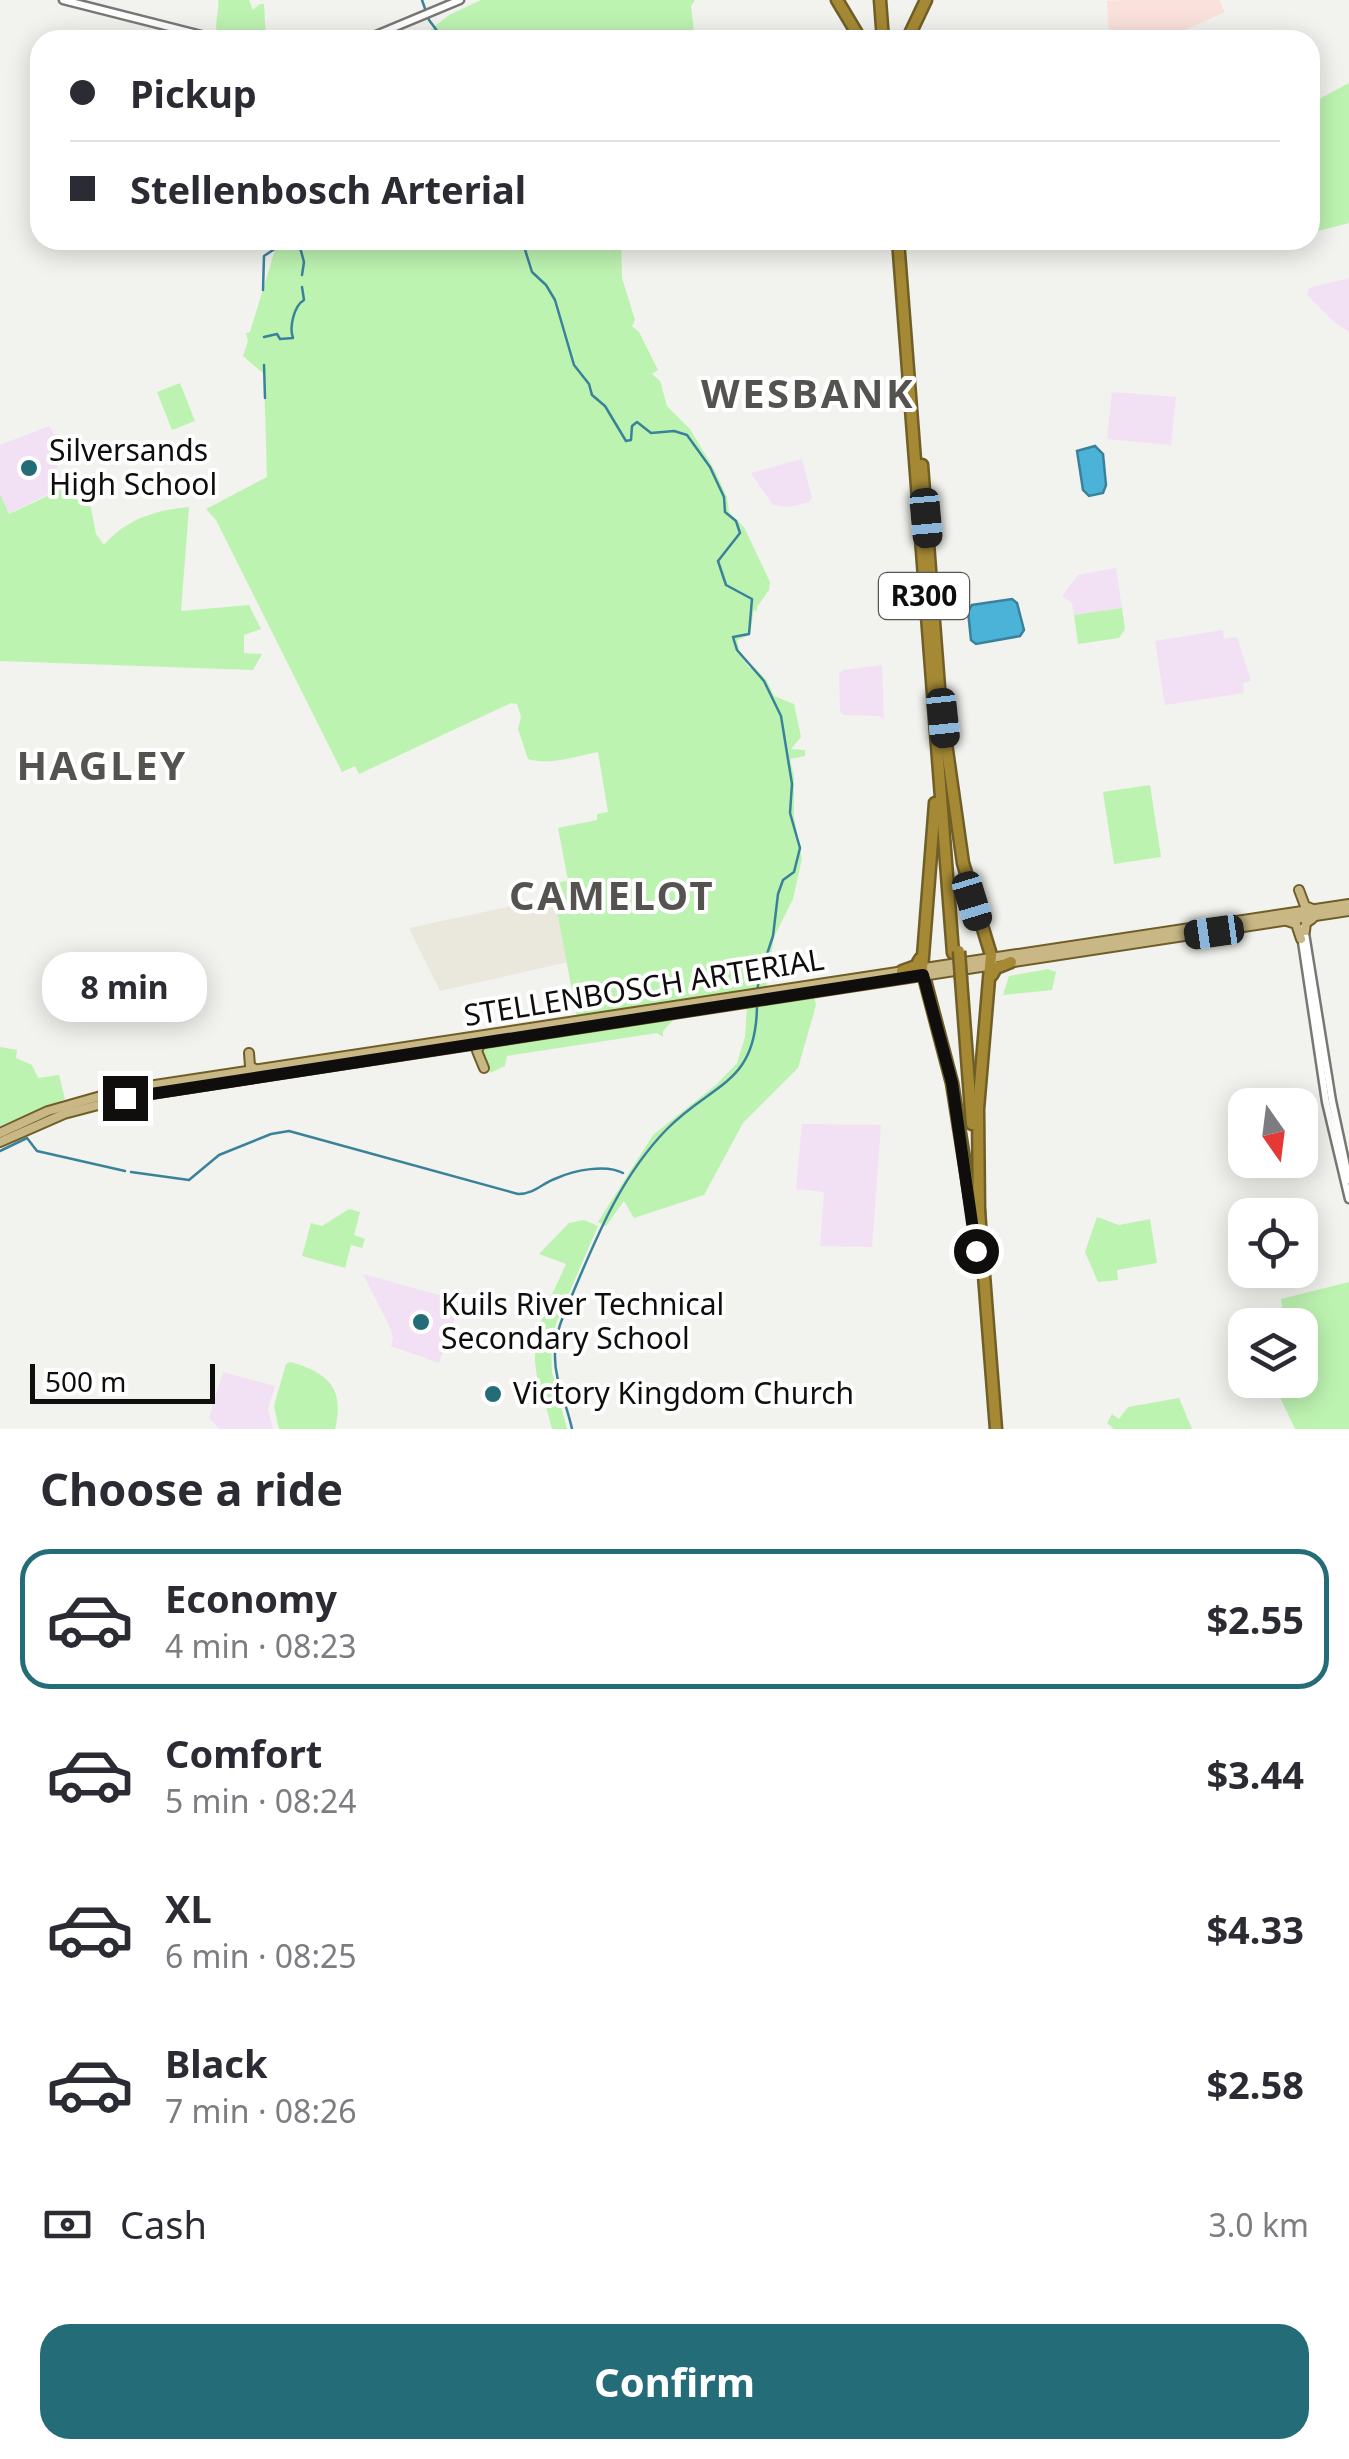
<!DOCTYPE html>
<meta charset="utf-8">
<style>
:root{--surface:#fff;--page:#f7f7f7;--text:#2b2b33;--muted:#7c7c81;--line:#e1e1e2;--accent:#246c78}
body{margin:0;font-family:"Noto Sans",sans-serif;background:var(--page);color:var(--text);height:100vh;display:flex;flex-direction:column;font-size:38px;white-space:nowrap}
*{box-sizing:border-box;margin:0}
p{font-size:32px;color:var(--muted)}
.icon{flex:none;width:55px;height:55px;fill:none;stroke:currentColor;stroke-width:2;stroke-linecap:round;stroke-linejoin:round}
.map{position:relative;height:1429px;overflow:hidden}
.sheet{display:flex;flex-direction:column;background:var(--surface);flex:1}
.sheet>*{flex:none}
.top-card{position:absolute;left:30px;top:30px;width:1290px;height:220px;border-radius:30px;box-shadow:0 5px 25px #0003;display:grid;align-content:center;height:220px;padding:0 40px;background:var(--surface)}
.needle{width:65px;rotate:166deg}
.fabs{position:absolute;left:1228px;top:1088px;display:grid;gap:20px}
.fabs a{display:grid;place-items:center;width:90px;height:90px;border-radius:20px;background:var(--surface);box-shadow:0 5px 25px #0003;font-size:50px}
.scale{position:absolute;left:30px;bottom:25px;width:185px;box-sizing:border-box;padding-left:10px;border:5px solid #0f0e0d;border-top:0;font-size:28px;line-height:35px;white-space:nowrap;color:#0f0e0d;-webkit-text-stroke:8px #fff;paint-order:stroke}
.end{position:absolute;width:45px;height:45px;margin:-22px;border:12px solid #0f0e0d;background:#fff;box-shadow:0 0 0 5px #fff}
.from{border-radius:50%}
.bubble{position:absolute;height:70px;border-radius:30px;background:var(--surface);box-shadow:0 5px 25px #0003;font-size:32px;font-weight:700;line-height:70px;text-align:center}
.car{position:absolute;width:30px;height:60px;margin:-30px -15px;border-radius:12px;box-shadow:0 0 8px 2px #0007;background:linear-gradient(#222 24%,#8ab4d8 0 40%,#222 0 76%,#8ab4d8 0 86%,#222 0)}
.top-card b{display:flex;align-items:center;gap:35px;height:95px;font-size:38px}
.top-card b+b{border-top:2px solid var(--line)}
.top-card i{width:25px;height:25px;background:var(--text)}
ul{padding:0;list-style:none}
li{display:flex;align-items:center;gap:30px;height:140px;margin:0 20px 15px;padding:0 20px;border:5px solid transparent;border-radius:30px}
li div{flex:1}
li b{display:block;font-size:38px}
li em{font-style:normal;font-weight:700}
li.selected{border-color:var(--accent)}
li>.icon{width:90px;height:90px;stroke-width:1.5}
h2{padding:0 40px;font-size:45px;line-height:120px}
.pay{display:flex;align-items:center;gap:25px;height:110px;padding:0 40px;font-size:38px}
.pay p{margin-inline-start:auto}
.primary-button{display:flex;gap:20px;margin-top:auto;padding:20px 40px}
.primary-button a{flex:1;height:115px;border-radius:30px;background:var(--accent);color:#fff;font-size:40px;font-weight:700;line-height:115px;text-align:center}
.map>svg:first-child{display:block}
.commercial{fill:#fbe1dc}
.built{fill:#eae7dd}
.education{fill:#f2e1f4}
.green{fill:#bdf3b1}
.water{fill:#4cb3d8;stroke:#3a829b;stroke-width:2.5}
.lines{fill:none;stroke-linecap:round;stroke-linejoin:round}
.stream{stroke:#3a829b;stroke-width:2.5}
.secondary-casing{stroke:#787774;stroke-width:11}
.primary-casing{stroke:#705e27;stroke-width:12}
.highway-casing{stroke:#705e27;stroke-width:15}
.secondary{stroke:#fff;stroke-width:6}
.primary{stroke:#c9b886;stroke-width:8}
.highway{stroke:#a58935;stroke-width:10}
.highway-bridge-casing{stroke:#705e27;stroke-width:15;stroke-linecap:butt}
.highway-bridge{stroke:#a58935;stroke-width:10}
.route{stroke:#0f0e0d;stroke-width:12}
.poi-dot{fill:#246c78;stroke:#fff;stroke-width:4}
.labels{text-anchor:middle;stroke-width:8;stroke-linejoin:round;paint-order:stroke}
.shield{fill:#fff;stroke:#575656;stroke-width:2.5}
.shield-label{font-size:28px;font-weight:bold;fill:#0f0e0d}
.poi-label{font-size:30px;fill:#0f0e0d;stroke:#fff;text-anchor:start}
.street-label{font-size:30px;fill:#0f0e0d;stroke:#fff}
.district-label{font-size:40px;font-weight:bold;letter-spacing:2.5px;fill:#545350;stroke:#fff}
</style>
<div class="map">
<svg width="1349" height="1429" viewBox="0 0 1349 1429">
<rect width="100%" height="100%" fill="#f2f2ee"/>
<polygon class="commercial" points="1120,0 1219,0 1225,12 1176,34 1176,40 1109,40 1107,1"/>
<polygon class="built" points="554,897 568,962 440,991 409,928"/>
<g class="education">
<polygon points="1349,278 1349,332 1334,322 1307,295 1309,288"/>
<polygon points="1112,392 1176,397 1171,445 1107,439"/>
<polygon points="49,426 56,437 50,441 63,487 8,514 0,494 0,445"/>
<polygon points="802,459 812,498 809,502 789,507 773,505 751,473"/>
<polygon points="1116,568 1122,608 1074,615 1072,603 1062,596 1078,575"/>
<polygon points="1223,630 1224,639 1237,637 1251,681 1243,683 1244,693 1165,705 1155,641"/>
<polygon points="882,665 884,719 878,716 843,715 840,711 839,674 843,670"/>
<polygon points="802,1124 881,1125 872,1247 820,1246 824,1192 796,1189"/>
<polygon points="363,1274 461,1301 439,1363 391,1346 393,1338 389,1325"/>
<polygon points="223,1372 275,1386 268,1409 273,1429 220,1429 209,1418"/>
</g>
<g class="green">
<path d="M218 0H249L253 10 260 4H264L266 40H239L217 34C214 22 220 8 218 0Z"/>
<polygon points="481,0 695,0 691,6 695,40 408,40 429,31 449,15"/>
<polygon points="1349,83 1349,223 1310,233 1310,128 1317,126 1310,104"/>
<path d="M278 240H621L622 278 635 320 632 326 639 332 658 370 652 374 660 381 667 406 690 429 715 471 727 497 729 512 744 527 770 582 769 590 757 607V612L754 609 750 635 737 640 740 653 749 668 754 667 767 681 774 696 794 704 801 737 791 749 805 750V756L790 759 794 776V817L802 859 793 899 774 937 766 989 577 1017 552 885 568 880 558 828 597 820V814L608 812 598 752C577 756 549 766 528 759L518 729 521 717 517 704 511 703 359 774 355 766 342 772 216 520 206 509 267 477 264 374 243 356 248 341 246 333 250 332Z"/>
<polygon points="180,383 195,421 172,430 157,392"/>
<path d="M69 486 90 503 96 534 104 545C126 519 156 510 189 507L181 611 249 605 261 629 244 635V653L262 654 253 670 0 661V494L9 514Z"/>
<polygon points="1122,608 1125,629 1119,638 1078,644 1074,615"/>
<polygon points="1150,785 1161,857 1114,864 1103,792"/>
<polygon points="1048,969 1056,972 1052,990 1003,995 1009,976"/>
<polygon points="814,996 816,1005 798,1068 743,1123 704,1195 634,1218 624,1201 606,1226 598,1222 653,1135 717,1084 737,1063 745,1037 747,1006"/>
<polygon points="677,1016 663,1031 663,1037 657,1033 507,1056 505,1066 490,1073 479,1053 483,1046"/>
<polygon points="0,1047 17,1050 16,1058 32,1065 38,1078 59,1075 65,1099 0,1126"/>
<polygon points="349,1209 360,1212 354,1235 365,1239 362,1248 351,1245 345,1268 302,1256 311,1223 322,1226"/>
<polygon points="1097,1217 1119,1225 1150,1219 1157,1263 1117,1270 1118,1280 1098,1282 1085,1252"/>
<path d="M584 1220 598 1226 557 1321 551 1343 552 1372 567 1429H552C548 1411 541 1394 537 1376 528 1334 551 1299 566 1264L539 1254 569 1223Z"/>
<polygon points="1349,1282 1349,1429 1295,1429 1272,1380 1300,1380 1300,1325 1284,1325 1281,1299"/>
<path d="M290 1362C328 1372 345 1389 335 1429H279L274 1406 286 1364Z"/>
<polygon points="1179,1398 1192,1429 1114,1429 1107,1423 1112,1414 1119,1419 1128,1407"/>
</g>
<g class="water">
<polygon points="1095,446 1103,454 1106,485 1103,493 1089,496 1083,490 1077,451"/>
<polygon points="1012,599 1017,603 1024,630 1020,636 976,644 971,640 968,611 972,605"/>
</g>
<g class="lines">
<g class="stream">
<polyline points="422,0 429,20 444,40"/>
<polyline points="298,240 304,262 302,275"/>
<polyline points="522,240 532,272 546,285 555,300 574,365 589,384 592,395 605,406 626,441 631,440 632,426 637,422 651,433 674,431 687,435 710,467 724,497 725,512 736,521 740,533 718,561 726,585 752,599 749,634 733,637 737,650 764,681 781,716 792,784 790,813 800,848 794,872 783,880 778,894 773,936 759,978 757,993"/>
<polyline points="263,290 264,256 288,240"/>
<path d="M264 337 277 334 280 339 293 338C289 327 294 306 304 300L302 287"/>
<polyline points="264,365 265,398"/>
<polyline points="0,1151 27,1138 37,1151 125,1171"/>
<path d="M131 1172 189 1180 219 1155 271 1134 289 1131 518 1194C535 1194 542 1183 557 1178 575 1170 606 1164 623 1173"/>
<path d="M572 1429C567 1404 554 1380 555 1354 555 1330 566 1310 575 1288 599 1231 623 1174 667 1129 713 1082 756 1085 757 1006"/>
</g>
<defs>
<g id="secondary">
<polyline points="63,0 221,40"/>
<polyline points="364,40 460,0"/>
<polyline points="1304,927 1332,1101 1349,1180"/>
<polyline points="1301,935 1326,1102 1349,1199"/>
</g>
<g id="primary">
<polyline points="1299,890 1305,906 1313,909"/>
<polyline points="1287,921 1296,924 1301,939"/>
<polyline points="1305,931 1306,923 1312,919"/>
<polyline points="1007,963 1349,911"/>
<polyline points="918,969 1349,904"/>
<polyline points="480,1045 477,1051 484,1068"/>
<polyline points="249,1053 250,1066 255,1069"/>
<polyline points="0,1133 48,1111 122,1090 904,971"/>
<polyline points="0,1142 64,1114 125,1098 994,965"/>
</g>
<g id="highway">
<polyline points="837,0 861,40"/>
<polyline points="880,0 883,40"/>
<polyline points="907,40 926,0"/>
<polyline points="898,240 953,953"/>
<polyline points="922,465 941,713"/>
<polyline points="941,708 963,863 991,955 978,1109 979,1215"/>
<polyline points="935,803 922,969 952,1083 973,1215"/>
<polyline points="902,971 916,966 920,959"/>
<polyline points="992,975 996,968 1011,962"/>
<polyline points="961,979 972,1124"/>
<polyline points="979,1211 996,1429"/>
</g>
</defs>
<use href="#secondary" class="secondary-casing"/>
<use href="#primary" class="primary-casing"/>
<use href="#highway" class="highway-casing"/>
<use href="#secondary" class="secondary"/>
<use href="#primary" class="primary"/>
<use href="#highway" class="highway"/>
<defs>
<polyline id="highway-bridge" points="959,951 961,979"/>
</defs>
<use href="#highway-bridge" class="highway-bridge-casing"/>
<use href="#highway-bridge" class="highway-bridge"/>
</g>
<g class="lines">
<polyline class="route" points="125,1098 923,975 952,1083 976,1251"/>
</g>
<g class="poi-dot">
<circle cx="29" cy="468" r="10"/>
<circle cx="421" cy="1322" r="10"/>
<circle cx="493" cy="1394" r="10"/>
</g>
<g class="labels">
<rect class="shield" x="879" y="573" width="90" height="46" rx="8"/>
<g class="shield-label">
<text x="924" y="606">R300</text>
</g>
<g class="poi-label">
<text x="49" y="461">Silversands<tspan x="49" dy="34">High School</tspan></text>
<text x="441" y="1315">Kuils River Technical<tspan x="441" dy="34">Secondary School</tspan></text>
<text x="513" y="1404">Victory Kingdom Church</text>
</g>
<g class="street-label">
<text transform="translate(644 988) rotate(-9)" y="10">STELLENBOSCH ARTERIAL</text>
</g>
<g class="district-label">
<text x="808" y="408">WESBANK</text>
<text x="102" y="780">HAGLEY</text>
<text x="612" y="910">CAMELOT</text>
</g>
</g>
</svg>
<div class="fabs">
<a><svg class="needle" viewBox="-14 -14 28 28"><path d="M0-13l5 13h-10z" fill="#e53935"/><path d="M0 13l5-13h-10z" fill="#7c7c81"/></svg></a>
<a><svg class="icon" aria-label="locate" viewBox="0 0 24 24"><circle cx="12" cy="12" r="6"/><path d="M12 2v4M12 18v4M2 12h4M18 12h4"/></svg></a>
<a><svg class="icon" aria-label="layers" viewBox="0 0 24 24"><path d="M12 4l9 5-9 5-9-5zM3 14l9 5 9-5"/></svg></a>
</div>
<div class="scale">500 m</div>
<i class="end from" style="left:976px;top:1251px"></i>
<i class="end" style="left:125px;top:1098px"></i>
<div class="bubble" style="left:42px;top:952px;width:165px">8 min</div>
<i class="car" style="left:926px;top:518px;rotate:175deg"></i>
<i class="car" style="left:943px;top:718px;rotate:174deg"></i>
<i class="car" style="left:972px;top:901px;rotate:163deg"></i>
<i class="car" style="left:1214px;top:932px;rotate:262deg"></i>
<div class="top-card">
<b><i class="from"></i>Pickup</b>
<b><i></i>Stellenbosch Arterial</b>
</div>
</div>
<section class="sheet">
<h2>Choose a ride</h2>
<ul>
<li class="selected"><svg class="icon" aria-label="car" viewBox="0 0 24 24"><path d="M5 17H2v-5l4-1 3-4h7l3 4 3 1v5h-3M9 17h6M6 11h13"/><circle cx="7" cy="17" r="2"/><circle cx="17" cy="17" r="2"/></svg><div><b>Economy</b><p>4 min · 08:23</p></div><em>$2.55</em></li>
<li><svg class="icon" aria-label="car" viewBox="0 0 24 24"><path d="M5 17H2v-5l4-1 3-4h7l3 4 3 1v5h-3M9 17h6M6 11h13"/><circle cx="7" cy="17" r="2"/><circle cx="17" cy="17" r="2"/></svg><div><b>Comfort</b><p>5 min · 08:24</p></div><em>$3.44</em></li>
<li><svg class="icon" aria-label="car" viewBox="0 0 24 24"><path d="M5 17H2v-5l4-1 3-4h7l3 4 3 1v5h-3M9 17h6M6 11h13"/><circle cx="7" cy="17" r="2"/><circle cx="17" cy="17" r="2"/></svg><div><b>XL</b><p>6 min · 08:25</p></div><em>$4.33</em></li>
<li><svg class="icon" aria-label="car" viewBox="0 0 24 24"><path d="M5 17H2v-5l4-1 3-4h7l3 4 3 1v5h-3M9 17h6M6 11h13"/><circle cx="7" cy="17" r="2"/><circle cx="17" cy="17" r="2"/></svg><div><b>Black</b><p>7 min · 08:26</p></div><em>$2.58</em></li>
</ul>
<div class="pay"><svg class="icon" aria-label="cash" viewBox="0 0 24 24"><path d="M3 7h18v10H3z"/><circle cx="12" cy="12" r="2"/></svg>Cash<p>3.0 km</p></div>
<div class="primary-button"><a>Confirm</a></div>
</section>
